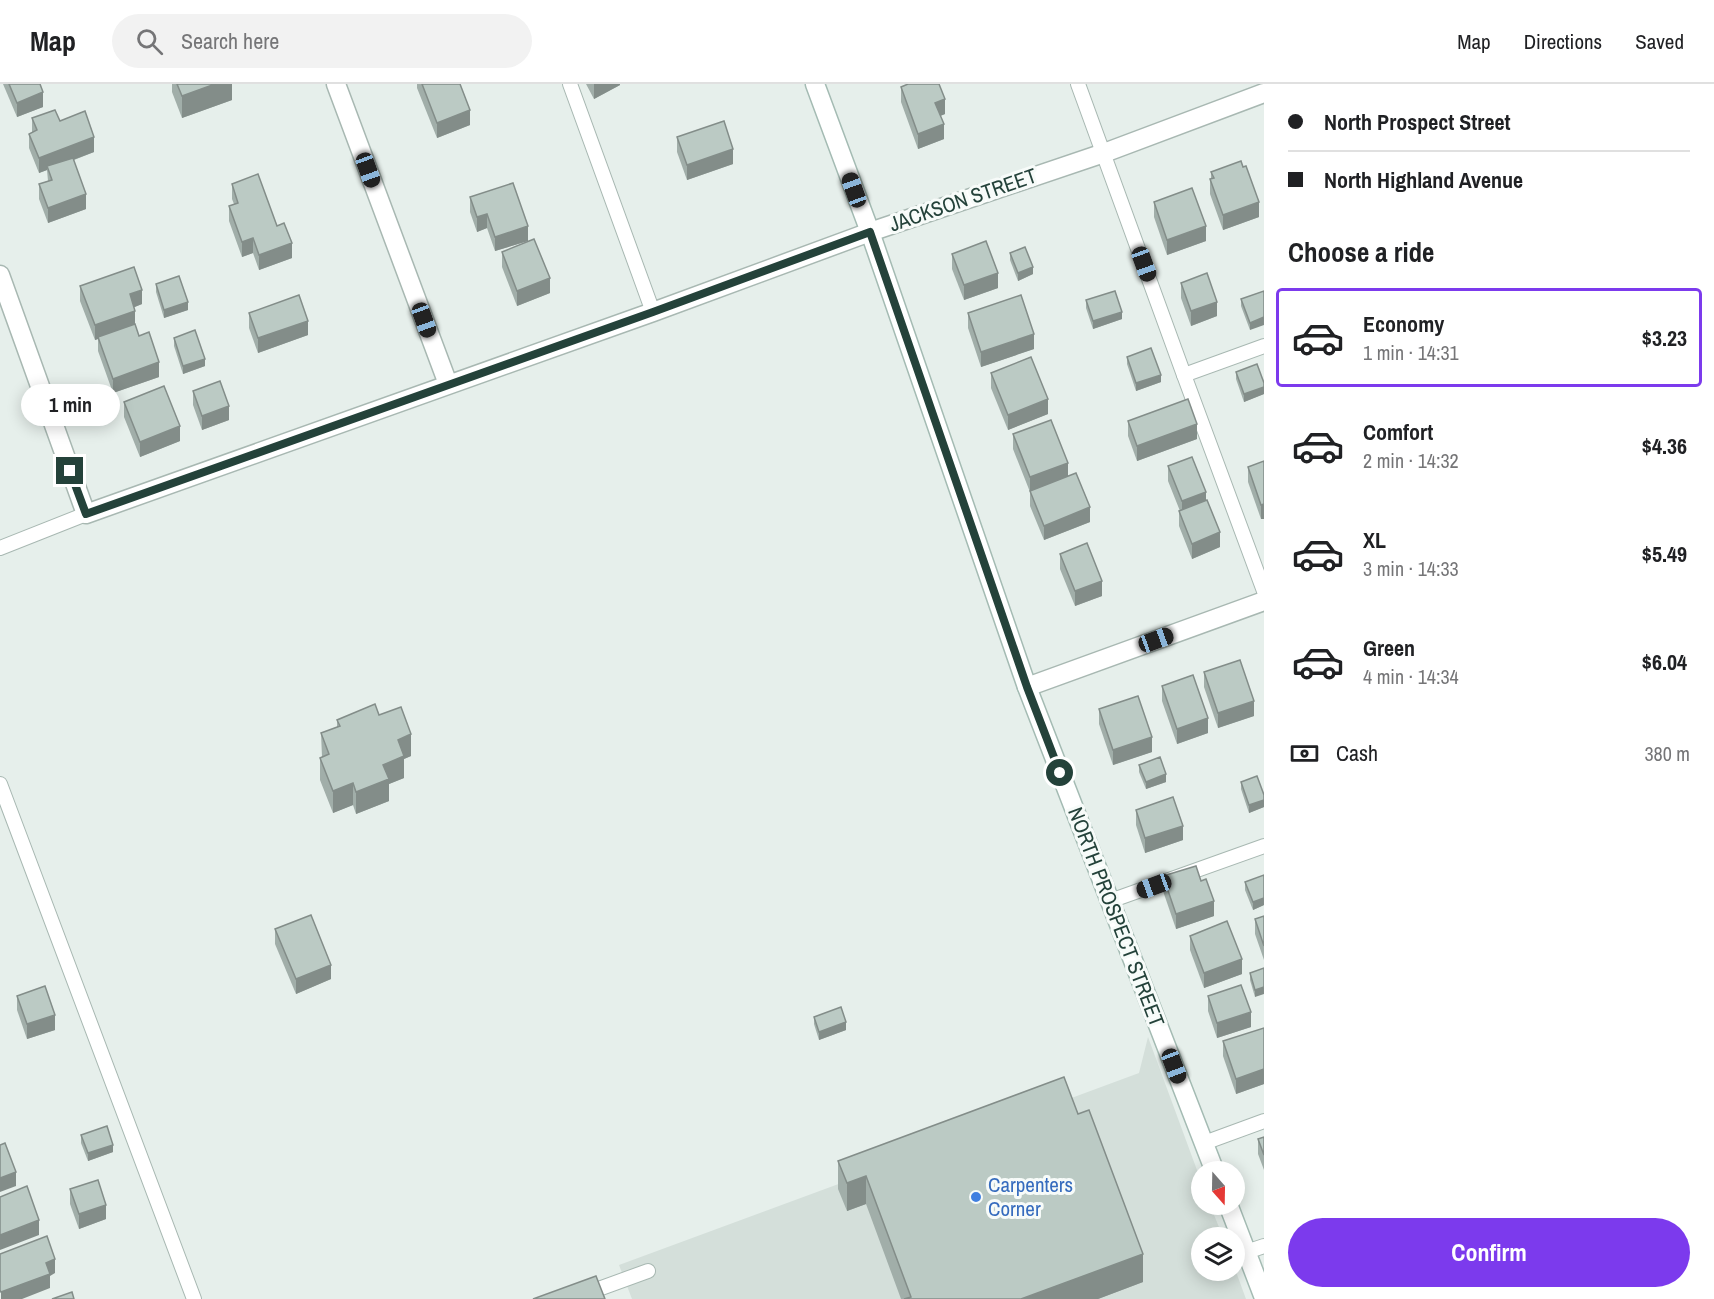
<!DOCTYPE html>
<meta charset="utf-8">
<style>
:root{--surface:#fff;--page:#f2f2f2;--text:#202124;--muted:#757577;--line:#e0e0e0;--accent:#7c3aed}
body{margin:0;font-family:"Archivo Narrow",sans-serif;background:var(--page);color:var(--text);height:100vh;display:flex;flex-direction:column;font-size:22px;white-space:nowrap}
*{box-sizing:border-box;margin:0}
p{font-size:20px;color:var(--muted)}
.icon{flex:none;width:33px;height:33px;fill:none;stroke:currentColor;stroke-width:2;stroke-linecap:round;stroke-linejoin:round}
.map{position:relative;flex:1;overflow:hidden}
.details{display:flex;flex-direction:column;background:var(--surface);width:450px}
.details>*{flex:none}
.hud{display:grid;align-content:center;height:132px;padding:0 24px;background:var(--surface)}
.needle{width:39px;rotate:160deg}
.fabs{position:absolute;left:1191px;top:1077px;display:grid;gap:12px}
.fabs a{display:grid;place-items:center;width:54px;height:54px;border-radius:50%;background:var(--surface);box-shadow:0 3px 15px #0003;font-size:30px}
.end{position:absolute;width:27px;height:27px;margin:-14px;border:8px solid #24423a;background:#fff;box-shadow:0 0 0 3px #fff}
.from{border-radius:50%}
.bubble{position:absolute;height:42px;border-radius:21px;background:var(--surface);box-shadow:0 3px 15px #0003;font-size:20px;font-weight:800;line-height:42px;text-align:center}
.car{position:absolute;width:18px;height:36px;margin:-18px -9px;border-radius:8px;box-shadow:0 0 4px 2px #0007;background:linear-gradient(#222 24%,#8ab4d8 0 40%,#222 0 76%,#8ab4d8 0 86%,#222 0)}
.hud b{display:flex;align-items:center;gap:21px;height:57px;font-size:22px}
.hud b+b{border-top:2px solid var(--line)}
.hud i{width:15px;height:15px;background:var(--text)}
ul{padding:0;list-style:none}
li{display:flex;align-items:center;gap:18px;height:99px;margin:0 12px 9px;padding:0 12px;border:3px solid transparent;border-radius:6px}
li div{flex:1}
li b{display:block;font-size:22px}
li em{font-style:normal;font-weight:800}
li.on{border-color:var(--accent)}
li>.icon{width:54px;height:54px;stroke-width:1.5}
h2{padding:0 24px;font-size:27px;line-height:72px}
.pay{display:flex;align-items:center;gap:15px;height:66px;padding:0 24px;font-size:22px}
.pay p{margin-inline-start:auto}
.action{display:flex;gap:12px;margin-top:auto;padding:12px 24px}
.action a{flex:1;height:69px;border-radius:36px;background:var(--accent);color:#fff;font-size:24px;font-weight:800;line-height:69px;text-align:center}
header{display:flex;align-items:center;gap:36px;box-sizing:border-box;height:84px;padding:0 30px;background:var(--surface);border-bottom:2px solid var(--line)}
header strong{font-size:28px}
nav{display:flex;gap:33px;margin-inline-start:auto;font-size:21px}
.search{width:420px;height:54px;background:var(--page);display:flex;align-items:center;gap:15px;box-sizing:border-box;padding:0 21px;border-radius:33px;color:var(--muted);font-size:22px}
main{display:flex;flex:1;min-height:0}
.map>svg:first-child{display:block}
.built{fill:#d4dfda}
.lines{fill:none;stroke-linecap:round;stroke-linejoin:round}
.lane-casing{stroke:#a8b8b2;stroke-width:16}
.street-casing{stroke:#a8b8b2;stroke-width:21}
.secondary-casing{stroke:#a4bbb3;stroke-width:21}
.lane{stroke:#fff;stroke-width:14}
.street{stroke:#fff;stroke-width:18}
.secondary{stroke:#fff;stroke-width:18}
.wall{fill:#a1aea9}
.shaded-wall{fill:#838d89}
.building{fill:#bbcac4;stroke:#838d89;stroke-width:1.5}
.route{stroke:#24423a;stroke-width:8}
.shop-dot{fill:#3f7fe0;stroke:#f7fbf9;stroke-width:2}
.labels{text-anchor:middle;stroke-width:6;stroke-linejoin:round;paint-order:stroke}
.street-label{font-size:21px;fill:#24423a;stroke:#f7fbf9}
.shop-label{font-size:21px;fill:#366cbe;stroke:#f7fbf9;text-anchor:start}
</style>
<header>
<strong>Map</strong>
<div class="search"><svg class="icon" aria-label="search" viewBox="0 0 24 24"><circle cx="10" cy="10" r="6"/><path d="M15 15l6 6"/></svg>Search here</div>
<nav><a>Map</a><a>Directions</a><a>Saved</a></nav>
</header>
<main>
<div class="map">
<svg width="1264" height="1215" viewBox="0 0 1264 1215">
<rect width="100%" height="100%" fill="#e6efeb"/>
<polygon class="built" points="1148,953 1201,1097 1202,1120 1210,1121 1223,1153 1202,1154 1202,1186 1234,1186 1235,1185 1246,1215 632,1215 619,1181 1139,989"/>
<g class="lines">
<defs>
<g id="lane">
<polyline points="570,0 653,228"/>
<polyline points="1078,0 1184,291"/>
<polyline points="1264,262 1184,291 1264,507"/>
<polyline points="0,464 86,430"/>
<polyline points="0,700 194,1215"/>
<polyline points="1110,817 1264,762"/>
<polyline points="1204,1059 1264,1037"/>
<polyline points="1246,1168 1264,1162"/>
<polyline points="571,1215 648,1187"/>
</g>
<g id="street">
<polyline points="336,0 448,300"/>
<polyline points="0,191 86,430 653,228 870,148 1104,69 1264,9"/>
<polyline points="1027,603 1264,517"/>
</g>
<g id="secondary">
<polyline points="815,0 870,148 1027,603 1215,1088"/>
<polyline points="1228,1120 1264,1214"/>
</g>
</defs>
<use href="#lane" class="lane-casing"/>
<use href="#street" class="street-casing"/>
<use href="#secondary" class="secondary-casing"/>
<use href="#lane" class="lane"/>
<use href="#street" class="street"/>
<use href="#secondary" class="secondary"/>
</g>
<g class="wall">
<polygon points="3,0 40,0 43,23 17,33"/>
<polygon points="172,0 232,0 232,16 182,34 172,8"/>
<polygon points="417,0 460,0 470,41 437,54 417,4"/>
<polygon points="586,0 620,0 620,1 594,15"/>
<polygon points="901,3 945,30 940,32 944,55 918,65 901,18"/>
<polygon points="32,34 60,37 94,68 74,76 86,125 48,139 39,115 39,100 48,97 47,86 39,89 29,64 29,50 32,48"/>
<polygon points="677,53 733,80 687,96 677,68"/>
<polygon points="1211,88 1259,133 1223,146 1210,110 1210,95 1211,95"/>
<polygon points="232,100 277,142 292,174 259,186 253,169 242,173 229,137 229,122 234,120 232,115"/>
<polygon points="470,113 528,157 495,167 487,144 477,148 470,128"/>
<polygon points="1154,118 1206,157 1167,171 1154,133"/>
<polygon points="502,168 550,209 517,222 502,183"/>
<polygon points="1010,169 1033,190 1018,197 1010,176"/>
<polygon points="952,170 998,204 964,216 952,185"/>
<polygon points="1181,199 1217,232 1191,242 1181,214"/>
<polygon points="156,200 188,226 164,234 156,208"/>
<polygon points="80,202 142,220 134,223 135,242 139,252 159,293 113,309 98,267 98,255 95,256 80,217"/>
<polygon points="1264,207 1250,246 1241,222 1241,215"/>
<polygon points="1086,216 1122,235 1093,245 1086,224"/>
<polygon points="249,229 308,251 258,269 249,244"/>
<polygon points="968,229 1034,265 981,283 968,244"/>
<polygon points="174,254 205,282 183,290 174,262"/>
<polygon points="1127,273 1161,298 1136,307 1127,280"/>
<polygon points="1236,288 1264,299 1264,310 1244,318 1236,295"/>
<polygon points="991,289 1048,330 1008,346 991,304"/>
<polygon points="193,307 229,336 202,346 193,321"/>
<polygon points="124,318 180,357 140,373 124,333"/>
<polygon points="1128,337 1197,355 1137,377 1128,352"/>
<polygon points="1013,350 1068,392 1090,438 1044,456 1030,422 1030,408 1013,365"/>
<polygon points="1264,377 1261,435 1248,398 1248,383"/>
<polygon points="1168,382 1206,416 1220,463 1192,475 1179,442 1179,427 1180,427 1168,397"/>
<polygon points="1060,470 1102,512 1075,522 1060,485"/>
<polygon points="1204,588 1254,632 1218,644 1204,603"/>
<polygon points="1162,602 1208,649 1177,660 1162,617"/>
<polygon points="1099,625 1152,668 1113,681 1099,640"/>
<polygon points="379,631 411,672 404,675 404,694 389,700 389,717 356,730 353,721 333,729 320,696 320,674 322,673 321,649 337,643 337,636"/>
<polygon points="1139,681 1166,698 1146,705 1139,688"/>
<polygon points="1241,698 1264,711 1264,723 1249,729 1241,705"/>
<polygon points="1136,726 1183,756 1145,769 1136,741"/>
<polygon points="1264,791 1264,821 1253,826 1245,806 1245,798"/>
<polygon points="1163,792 1214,832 1176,845 1163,807"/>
<polygon points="1264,832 1264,876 1255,850 1255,835"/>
<polygon points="275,845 331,895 296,910 275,860"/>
<polygon points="1190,852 1242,890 1204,904 1190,866"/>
<polygon points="1264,884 1255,913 1250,896 1250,889"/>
<polygon points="17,912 55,946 27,955 17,926"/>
<polygon points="1208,912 1251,943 1217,954 1208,927"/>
<polygon points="814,933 846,946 819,956 814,940"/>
<polygon points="1264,944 1264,1000 1236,1010 1223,972 1223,957"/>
<polygon points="81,1051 113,1068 88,1077 81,1059"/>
<polygon points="1264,1053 1264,1086 1258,1070 1258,1055"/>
<polygon points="838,1077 1143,1198 1098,1215 901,1215 866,1120 847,1127 838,1105"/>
<polygon points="70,1105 106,1135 79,1145 70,1120"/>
</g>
<g class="shaded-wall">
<polygon points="215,0 232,0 232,16 182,34 182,12"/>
<polygon points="594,0 620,0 620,1 594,15"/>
<polygon points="43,8 43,23 17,33 17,19"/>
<polygon points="945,15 945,30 935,34 935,19"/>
<polygon points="470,26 470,41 437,54 437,39"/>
<polygon points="944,40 944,55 918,65 918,50"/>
<polygon points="94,53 94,68 49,85 47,82 47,86 39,89 39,74"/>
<polygon points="733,65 733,80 687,96 687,81"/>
<polygon points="86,110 86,125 48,139 48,124"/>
<polygon points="1259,118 1259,133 1223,146 1223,131"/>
<polygon points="487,130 487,144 477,148 477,133"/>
<polygon points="528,142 528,157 495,167 495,153"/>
<polygon points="1206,142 1206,157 1167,171 1167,156"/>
<polygon points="253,154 253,169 242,173 242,158"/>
<polygon points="292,159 292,174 259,186 259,171"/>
<polygon points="1033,183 1033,190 1018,197 1018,189"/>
<polygon points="998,189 998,204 964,216 964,201"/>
<polygon points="550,194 550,209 517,222 517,207"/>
<polygon points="142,206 142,220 130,225 130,210"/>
<polygon points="188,218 188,226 164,234 164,226"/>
<polygon points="1217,218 1217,232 1191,242 1191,227"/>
<polygon points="135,227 135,242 98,253 98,255 95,256 95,241"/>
<polygon points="1122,228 1122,235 1093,245 1093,237"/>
<polygon points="1264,233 1264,241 1250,246 1250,239"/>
<polygon points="308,237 308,251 258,269 258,254"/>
<polygon points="1034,250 1034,265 981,283 981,268"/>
<polygon points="205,275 205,282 183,290 183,282"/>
<polygon points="159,278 159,293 113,309 113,295"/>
<polygon points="1161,291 1161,298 1136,307 1136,299"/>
<polygon points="1264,303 1264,310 1244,318 1244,310"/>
<polygon points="1048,315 1048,330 1008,346 1008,331"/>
<polygon points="229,322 229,336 202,346 202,332"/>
<polygon points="1197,340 1197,355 1137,377 1137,362"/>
<polygon points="180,342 180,357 140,373 140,358"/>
<polygon points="1068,379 1068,394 1030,408 1030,393"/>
<polygon points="1206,408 1206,423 1182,432 1182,417"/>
<polygon points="1264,420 1264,435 1261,435 1261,421"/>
<polygon points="1090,423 1090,438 1044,456 1044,442"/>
<polygon points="1220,448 1220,463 1192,475 1192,460"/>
<polygon points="1102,497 1102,512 1075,522 1075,507"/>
<polygon points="1254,617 1254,632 1218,644 1218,629"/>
<polygon points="1208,634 1208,649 1177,660 1177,645"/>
<polygon points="411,650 411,672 404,675 404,694 389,700 389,717 356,730 356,708 383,681 398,656"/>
<polygon points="1152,653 1152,668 1113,681 1113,666"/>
<polygon points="1166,690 1166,698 1146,705 1146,698"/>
<polygon points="353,699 353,721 333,729 333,707"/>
<polygon points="1264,716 1264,723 1249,729 1249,721"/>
<polygon points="1183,742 1183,756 1145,769 1145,754"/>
<polygon points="1264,814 1264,821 1253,826 1253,818"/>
<polygon points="1214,817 1214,832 1176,845 1176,830"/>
<polygon points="1242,875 1242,890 1204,904 1204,889"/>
<polygon points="331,881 331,895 296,910 296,895"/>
<polygon points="1264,903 1264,910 1255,913 1255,906"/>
<polygon points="1251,928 1251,943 1217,954 1217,939"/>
<polygon points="55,931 55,946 27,955 27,940"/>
<polygon points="846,938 846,946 819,956 819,948"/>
<polygon points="1264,985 1264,1000 1236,1010 1236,995"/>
<polygon points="113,1061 113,1068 88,1077 88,1069"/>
<polygon points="16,1088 16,1102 0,1108 0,1094"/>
<polygon points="866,1092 866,1120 847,1127 847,1099"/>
<polygon points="106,1121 106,1135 79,1145 79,1130"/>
<polygon points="39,1136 39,1151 0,1166 0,1151"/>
<polygon points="1143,1170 1143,1198 1098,1215 1021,1215"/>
<polygon points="55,1175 55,1189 50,1192 50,1204 22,1215 1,1215 1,1208 46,1179"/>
</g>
<g class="building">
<polygon points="9,0 40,0 43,8 17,19"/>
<polygon points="177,0 215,0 182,12"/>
<polygon points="422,0 460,0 470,26 437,39"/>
<polygon points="908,0 939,0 945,15 935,19 944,40 918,50 901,3"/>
<polygon points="55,26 60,37 85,27 94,53 39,74 29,50 37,46 32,34"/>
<polygon points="724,37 733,65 687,81 677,53"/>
<polygon points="73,74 86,110 48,124 39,100 52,96 47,82"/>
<polygon points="1241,77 1243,83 1246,82 1259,118 1223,131 1210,95 1214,94 1211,88"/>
<polygon points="258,90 277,142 284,139 292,159 259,171 253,154 242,158 229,122 238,119 232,100"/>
<polygon points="513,99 528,142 495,153 487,130 477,133 470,113"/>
<polygon points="1192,104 1206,142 1167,156 1154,118"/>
<polygon points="534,155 550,194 517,207 502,168"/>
<polygon points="986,157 998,189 964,201 952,170"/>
<polygon points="1025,163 1033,183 1018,189 1010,169"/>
<polygon points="134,183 142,206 130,210 135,227 95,241 80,202"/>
<polygon points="1207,189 1217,218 1191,227 1181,199"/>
<polygon points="179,192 188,218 164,226 156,200"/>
<polygon points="1115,207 1122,228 1093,237 1086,216"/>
<polygon points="1264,207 1264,233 1250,239 1241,215"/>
<polygon points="299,211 308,237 258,254 249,229"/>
<polygon points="1021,211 1034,250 981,268 968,229"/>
<polygon points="135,240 139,252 149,248 159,278 113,295 98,253"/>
<polygon points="195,246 205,275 183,282 174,254"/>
<polygon points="1151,264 1161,291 1136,299 1127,273"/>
<polygon points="1031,273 1048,315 1008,331 991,289"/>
<polygon points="1257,280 1264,299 1264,303 1244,310 1236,288"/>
<polygon points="220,297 229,322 202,332 193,307"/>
<polygon points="164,302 180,342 140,358 124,318"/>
<polygon points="1188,315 1197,340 1137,362 1128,337"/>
<polygon points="1051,336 1068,379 1030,393 1013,350"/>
<polygon points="1192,373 1206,408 1182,417 1168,382"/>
<polygon points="1264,377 1264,420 1261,421 1248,383"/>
<polygon points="1076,389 1090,423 1044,442 1030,407"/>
<polygon points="1207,416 1220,448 1192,460 1179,427"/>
<polygon points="1087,459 1102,497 1075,507 1060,470"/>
<polygon points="1240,576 1254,617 1218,629 1204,588"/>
<polygon points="1193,591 1208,634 1177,645 1162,602"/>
<polygon points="1138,612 1152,653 1113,666 1099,625"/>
<polygon points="375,620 379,631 401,623 411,650 398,656 404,672 383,681 389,695 356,708 353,699 333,707 320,674 329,670 321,649 340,642 337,636"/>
<polygon points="1160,673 1166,690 1146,698 1139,681"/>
<polygon points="1257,692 1264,711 1264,716 1249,721 1241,698"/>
<polygon points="1173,713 1183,742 1145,754 1136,726"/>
<polygon points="1196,782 1201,797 1206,795 1214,817 1176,830 1163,792"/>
<polygon points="1264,791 1264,814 1253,818 1245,798"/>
<polygon points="311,831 331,881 296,895 275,845"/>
<polygon points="1264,832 1264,862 1255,835"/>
<polygon points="1227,837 1242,875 1204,889 1190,852"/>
<polygon points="1264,884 1264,903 1255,906 1250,889"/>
<polygon points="1241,901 1251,928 1217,939 1208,912"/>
<polygon points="45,902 55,931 27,940 17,912"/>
<polygon points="841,923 846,938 819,948 814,933"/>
<polygon points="1264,944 1264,985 1236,995 1223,957"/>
<polygon points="1064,993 1078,1030 1089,1026 1143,1170 1021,1215 904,1215 911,1213 866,1092 847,1099 838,1077"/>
<polygon points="107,1042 113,1061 88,1069 81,1051"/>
<polygon points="1264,1053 1264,1071 1258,1055"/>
<polygon points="5,1059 16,1088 0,1094 0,1061"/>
<polygon points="98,1096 106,1121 79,1130 70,1105"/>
<polygon points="27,1102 39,1136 0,1151 0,1113"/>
<polygon points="47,1152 55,1175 46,1179 50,1190 1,1208 0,1206 0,1170"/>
<polygon points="596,1192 605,1215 533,1215"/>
<polygon points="72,1208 74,1215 52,1215"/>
</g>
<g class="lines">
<polyline class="route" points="70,387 86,430 653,228 870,148 1027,603 1060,689"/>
</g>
<circle class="shop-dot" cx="976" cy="1113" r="6"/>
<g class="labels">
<g class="street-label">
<text transform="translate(963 116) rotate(-19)" y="7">JACKSON STREET</text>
<text transform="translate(1116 833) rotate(69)" y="7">NORTH PROSPECT STREET</text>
</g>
<g class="shop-label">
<text x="988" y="1108">Carpenters<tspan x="988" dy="24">Corner</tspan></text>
</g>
</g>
</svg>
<div class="fabs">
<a><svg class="needle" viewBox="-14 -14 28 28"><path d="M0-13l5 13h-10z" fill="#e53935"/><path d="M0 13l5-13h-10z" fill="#757577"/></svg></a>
<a><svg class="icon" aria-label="layers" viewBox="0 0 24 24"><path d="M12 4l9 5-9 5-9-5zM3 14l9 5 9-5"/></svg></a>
</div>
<i class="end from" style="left:1060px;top:689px"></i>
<i class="end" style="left:70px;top:387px"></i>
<div class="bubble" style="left:21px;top:300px;width:99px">1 min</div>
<i class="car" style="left:368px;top:86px;rotate:160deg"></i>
<i class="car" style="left:854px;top:106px;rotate:340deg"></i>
<i class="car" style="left:1144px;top:180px;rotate:160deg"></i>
<i class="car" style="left:424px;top:236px;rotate:160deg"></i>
<i class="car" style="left:1156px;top:556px;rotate:70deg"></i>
<i class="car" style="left:1154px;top:802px;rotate:250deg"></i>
<i class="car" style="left:1174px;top:982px;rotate:159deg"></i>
</div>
<section class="details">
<div class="hud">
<b><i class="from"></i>North Prospect Street</b>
<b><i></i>North Highland Avenue</b>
</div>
<h2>Choose a ride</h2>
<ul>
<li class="on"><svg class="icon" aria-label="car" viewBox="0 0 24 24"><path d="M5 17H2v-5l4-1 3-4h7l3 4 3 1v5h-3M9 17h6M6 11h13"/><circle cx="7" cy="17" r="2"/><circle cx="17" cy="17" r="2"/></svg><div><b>Economy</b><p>1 min · 14:31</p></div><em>$3.23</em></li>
<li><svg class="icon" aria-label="car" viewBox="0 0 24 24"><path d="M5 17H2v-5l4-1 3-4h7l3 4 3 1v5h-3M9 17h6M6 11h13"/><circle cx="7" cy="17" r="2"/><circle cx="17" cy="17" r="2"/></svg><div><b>Comfort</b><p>2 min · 14:32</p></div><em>$4.36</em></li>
<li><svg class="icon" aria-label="car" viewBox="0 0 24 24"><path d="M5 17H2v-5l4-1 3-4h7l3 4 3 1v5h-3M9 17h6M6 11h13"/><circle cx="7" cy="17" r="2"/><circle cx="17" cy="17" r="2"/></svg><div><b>XL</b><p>3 min · 14:33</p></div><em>$5.49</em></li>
<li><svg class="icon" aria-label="car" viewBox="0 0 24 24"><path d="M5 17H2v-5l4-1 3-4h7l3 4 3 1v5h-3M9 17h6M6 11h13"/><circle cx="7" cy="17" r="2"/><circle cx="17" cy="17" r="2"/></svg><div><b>Green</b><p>4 min · 14:34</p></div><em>$6.04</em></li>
</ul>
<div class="pay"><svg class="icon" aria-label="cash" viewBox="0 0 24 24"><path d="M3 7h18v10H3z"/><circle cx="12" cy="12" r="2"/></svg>Cash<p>380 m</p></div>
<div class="action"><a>Confirm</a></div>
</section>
</main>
